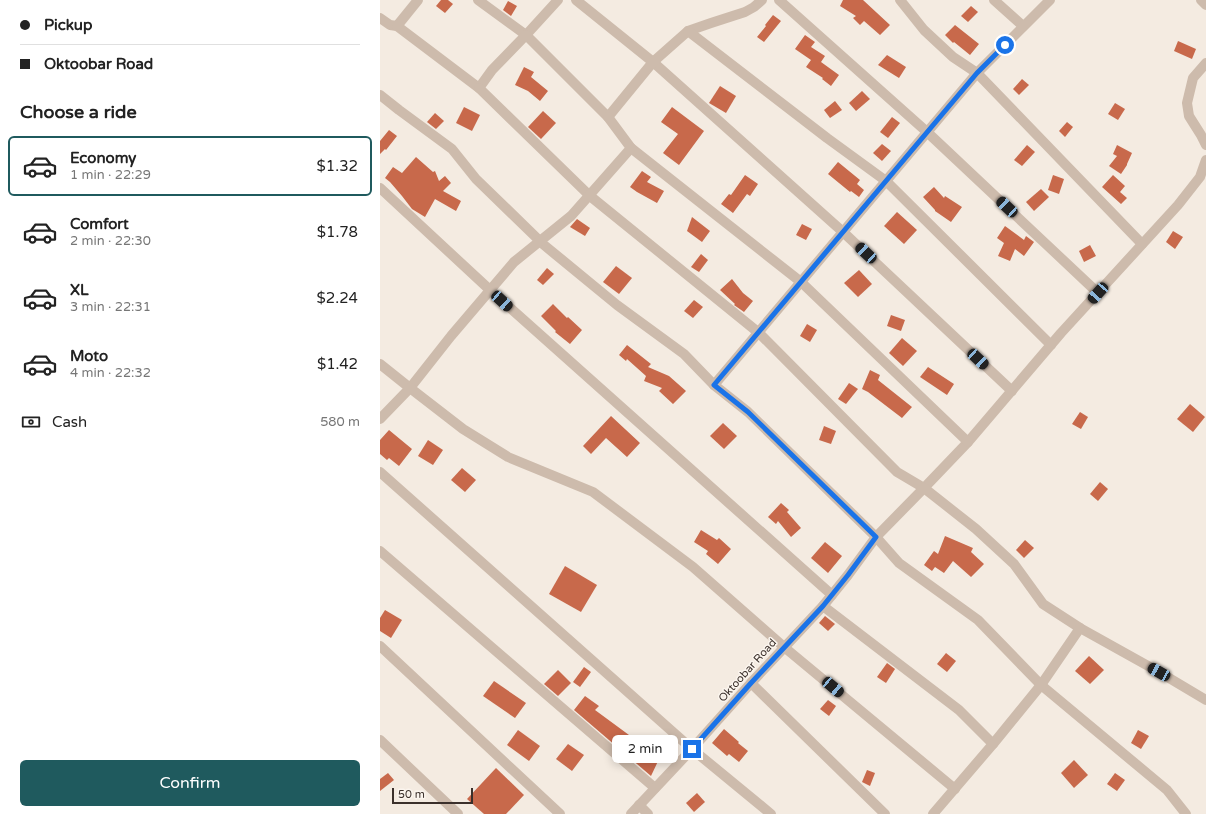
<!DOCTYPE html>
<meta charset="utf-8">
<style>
:root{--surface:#fff;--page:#f2f2f2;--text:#222;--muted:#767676;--line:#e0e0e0;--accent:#1f5a5e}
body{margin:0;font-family:"Varela Round",sans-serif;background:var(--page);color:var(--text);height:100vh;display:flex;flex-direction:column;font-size:15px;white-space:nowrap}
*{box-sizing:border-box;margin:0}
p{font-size:13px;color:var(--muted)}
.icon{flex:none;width:22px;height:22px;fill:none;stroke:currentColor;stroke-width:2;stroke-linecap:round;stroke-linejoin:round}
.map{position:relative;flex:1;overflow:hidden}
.details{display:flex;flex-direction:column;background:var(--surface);width:380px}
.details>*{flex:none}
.hud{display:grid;align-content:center;height:88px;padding:0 20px;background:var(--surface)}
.scale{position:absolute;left:12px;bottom:10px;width:81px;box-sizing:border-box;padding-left:4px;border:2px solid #3b302b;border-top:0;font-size:11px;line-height:14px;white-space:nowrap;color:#3b302b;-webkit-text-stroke:3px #fbf5ee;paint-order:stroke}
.end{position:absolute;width:18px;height:18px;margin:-9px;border:5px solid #1a73e8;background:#fff;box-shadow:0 0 0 2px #fff}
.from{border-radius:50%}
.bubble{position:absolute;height:28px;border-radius:6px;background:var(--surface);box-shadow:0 2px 10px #0003;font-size:13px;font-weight:600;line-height:28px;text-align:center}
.car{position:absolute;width:12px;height:24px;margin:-12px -6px;border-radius:5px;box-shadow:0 0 3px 1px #0007;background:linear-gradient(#222 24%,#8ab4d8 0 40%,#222 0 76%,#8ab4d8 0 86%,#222 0)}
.hud b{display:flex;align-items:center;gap:14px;height:38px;font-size:15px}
.hud b+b{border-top:1px solid var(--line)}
.hud i{width:10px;height:10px;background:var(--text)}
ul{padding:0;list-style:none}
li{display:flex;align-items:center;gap:12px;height:60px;margin:0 8px 6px;padding:0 12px;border:2px solid transparent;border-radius:6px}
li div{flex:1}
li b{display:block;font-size:15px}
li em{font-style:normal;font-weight:600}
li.on{border-color:var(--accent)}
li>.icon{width:36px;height:36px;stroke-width:1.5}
h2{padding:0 20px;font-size:18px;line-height:48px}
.pay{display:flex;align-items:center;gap:10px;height:44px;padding:0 20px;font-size:15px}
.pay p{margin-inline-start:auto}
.button{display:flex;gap:8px;margin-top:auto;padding:8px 20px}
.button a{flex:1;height:46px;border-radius:6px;background:var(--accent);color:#fff;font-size:16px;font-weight:600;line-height:46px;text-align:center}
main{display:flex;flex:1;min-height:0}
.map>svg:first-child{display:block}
.building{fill:#c8694b}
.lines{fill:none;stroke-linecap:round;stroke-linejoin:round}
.minor{stroke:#cdbbac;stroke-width:10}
.route{stroke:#1a73e8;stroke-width:5}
.labels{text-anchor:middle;stroke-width:3;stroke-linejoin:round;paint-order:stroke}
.street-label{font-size:11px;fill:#3b302b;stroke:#fbf5ee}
</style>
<main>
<section class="details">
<div class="hud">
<b><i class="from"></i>Pickup</b>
<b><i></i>Oktoobar Road</b>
</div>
<h2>Choose a ride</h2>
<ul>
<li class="on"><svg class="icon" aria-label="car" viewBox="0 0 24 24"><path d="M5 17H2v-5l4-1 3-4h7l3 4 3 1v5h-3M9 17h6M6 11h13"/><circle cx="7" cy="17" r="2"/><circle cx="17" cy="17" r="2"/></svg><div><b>Economy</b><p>1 min · 22:29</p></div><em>$1.32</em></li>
<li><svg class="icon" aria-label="car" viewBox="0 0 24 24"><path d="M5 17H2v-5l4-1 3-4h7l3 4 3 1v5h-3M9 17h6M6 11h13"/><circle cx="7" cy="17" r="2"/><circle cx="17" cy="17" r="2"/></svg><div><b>Comfort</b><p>2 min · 22:30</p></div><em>$1.78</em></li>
<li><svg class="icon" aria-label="car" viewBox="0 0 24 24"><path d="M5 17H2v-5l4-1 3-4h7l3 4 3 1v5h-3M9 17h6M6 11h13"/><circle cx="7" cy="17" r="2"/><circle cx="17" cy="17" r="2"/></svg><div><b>XL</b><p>3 min · 22:31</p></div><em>$2.24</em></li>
<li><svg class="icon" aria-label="car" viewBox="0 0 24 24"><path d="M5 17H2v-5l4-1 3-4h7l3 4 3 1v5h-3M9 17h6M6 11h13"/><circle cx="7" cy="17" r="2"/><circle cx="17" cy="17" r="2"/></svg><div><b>Moto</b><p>4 min · 22:32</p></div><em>$1.42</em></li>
</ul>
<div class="pay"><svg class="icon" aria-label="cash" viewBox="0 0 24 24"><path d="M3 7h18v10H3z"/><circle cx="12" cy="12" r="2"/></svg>Cash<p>580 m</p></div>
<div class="button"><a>Confirm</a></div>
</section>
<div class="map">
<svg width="826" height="814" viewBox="0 0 826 814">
<rect width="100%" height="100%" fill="#f4ebe1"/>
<g class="building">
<polygon points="61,0 68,0 73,4 65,13 56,6"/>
<polygon points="463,0 483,0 510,25 500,35 484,21 480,25 473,18 476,16 460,6"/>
<polygon points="128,1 137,6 131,16 123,10"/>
<polygon points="591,6 598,12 588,22 581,16"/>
<polygon points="393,15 401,21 384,42 377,37 386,26 385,25"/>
<polygon points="575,25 599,44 590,55 574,42 573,43 565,35"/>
<polygon points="425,35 435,42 431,47 445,56 441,62 459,75 451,86 442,79 443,78 426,67 431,60 415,49"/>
<polygon points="798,41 816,49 812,59 794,51"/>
<polygon points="507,55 526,67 519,78 498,65"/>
<polygon points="144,67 154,72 151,77 168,91 160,101 148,91 135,85"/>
<polygon points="642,79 649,85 639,95 633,89"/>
<polygon points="340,86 356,96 346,113 329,103"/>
<polygon points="482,91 490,99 476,111 469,103"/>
<polygon points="455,101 462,110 450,118 444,110"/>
<polygon points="735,103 745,109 738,120 728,114"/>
<polygon points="84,107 100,115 92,131 76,123"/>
<polygon points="292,107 324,131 299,165 283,153 298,134 281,122"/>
<polygon points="163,111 176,123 161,139 148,127"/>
<polygon points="55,113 64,121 56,129 47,122"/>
<polygon points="512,117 520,123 508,138 500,132"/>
<polygon points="687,122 693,127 685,137 679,131"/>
<polygon points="9,130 17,136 6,150 5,149 0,154 0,141"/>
<polygon points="502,144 511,151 502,161 493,153"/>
<polygon points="647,145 655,152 642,166 634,160"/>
<polygon points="737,145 752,153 747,164 747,165 741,174 729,166 737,156 733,154"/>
<polygon points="36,157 53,172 55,171 59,181 65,176 71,183 63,191 81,201 76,211 55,199 45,217 32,209 22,196 10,182 5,178 13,167 22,173"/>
<polygon points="458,162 480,180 477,184 484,190 479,197 471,191 470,192 448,174"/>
<polygon points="262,171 271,177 267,182 284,191 277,203 257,192 250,187"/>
<polygon points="365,175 378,184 370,196 367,194 353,213 341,204 349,194 351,195"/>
<polygon points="673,175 684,179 679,194 668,190"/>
<polygon points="733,175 745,186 740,192 747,198 741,204 722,187"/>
<polygon points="554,187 564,198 565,196 582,207 571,222 555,211 555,210 543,197"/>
<polygon points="661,189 669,197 654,211 646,202"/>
<polygon points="517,212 537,230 524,244 504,226"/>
<polygon points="312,217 330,231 322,242 307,231"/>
<polygon points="197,219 210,228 205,236 190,227"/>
<polygon points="422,224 432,229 426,240 416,235"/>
<polygon points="625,226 644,240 646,236 654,242 644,256 635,249 630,261 618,256 624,243 617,238"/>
<polygon points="793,231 803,237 795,249 786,242"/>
<polygon points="710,245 716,256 704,262 699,251"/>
<polygon points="321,254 328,260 319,272 311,267"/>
<polygon points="236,266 252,278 239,294 223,282"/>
<polygon points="167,268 174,274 163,285 157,280"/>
<polygon points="479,270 492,284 478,297 464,283"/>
<polygon points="352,279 363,293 373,301 364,312 354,305 355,304 340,290"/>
<polygon points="314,300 323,307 313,318 304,311"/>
<polygon points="173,304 187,318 188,317 202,330 190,344 175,332 176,331 161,316"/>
<polygon points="511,315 525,320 521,331 507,326"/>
<polygon points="427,324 437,330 430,342 420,336"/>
<polygon points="522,338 537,351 523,366 509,353"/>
<polygon points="247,345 271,364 268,367 289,376 306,391 293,404 279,391 282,388 264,381 266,376 247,359 246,361 239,355"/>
<polygon points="548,367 574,384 567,395 540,377"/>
<polygon points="490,370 500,375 498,380 532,407 522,418 488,392 482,389"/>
<polygon points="469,383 478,389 466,404 458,399"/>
<polygon points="810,404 825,417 813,432 797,419"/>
<polygon points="700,412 708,417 701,429 692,424"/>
<polygon points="231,416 260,443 247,457 226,438 211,454 203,446"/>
<polygon points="343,423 357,436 344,449 330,436"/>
<polygon points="444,426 456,431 451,444 439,440"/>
<polygon points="9,430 32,449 19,466 9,458 7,460 0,454 0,440"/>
<polygon points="48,440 63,450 53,465 38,456"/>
<polygon points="82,468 96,480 85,492 71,480"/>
<polygon points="720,482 728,489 718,501 710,494"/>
<polygon points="401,503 409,510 407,512 421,528 411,537 398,521 396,524 388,517"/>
<polygon points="321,530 337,540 339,538 351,549 338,564 326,554 328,551 314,542"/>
<polygon points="565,536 593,548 591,552 604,564 591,577 573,561 564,573 555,567 552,571 544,565 554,551 558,554"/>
<polygon points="645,540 654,548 644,558 636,550"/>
<polygon points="445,542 462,556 448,573 431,558"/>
<polygon points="185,566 217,585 201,612 169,594"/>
<polygon points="5,610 22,620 11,638 0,631 0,618"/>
<polygon points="445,616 455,624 448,631 439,623"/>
<polygon points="566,653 576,661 567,672 557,664"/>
<polygon points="709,656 724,670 710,684 695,671"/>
<polygon points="507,663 515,669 506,683 497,677"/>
<polygon points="204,667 211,672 200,687 193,682"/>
<polygon points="178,670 191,683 178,696 164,684"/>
<polygon points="114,681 146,703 135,718 103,696"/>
<polygon points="205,696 219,706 215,710 249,735 247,738 261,748 280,757 271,776 194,710"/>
<polygon points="448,700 456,706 449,716 440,709"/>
<polygon points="344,729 359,742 358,743 368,751 359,762 349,754 347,756 332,743"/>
<polygon points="138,730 160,746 149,761 127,745"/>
<polygon points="758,730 769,736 761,749 751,743"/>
<polygon points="188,744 204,755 192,771 176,759"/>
<polygon points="694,760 708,775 694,788 681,773"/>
<polygon points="116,768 144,795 126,814 104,814 87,799"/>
<polygon points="487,770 495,773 490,786 482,782"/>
<polygon points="8,773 14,780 0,791 0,779"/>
<polygon points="735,773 745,780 737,791 727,784"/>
<polygon points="317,793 325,802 314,812 306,803"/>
</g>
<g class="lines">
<g class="minor">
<polyline points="98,0 146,35 178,0"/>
<polyline points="196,0 273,62 463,232 632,391"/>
<polyline points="399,0 547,132 718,293"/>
<polyline points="520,0 544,30 573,57 597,73 762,244"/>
<polyline points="614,0 643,26"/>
<polyline points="821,0 826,5"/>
<polyline points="0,18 10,25 17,26 99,88 112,70 146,35 228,117 273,62 308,31 331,23 365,12 374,7 382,0"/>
<polyline points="17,26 38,0"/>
<polyline points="308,31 447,138 506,181 671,345"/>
<polyline points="826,63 813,78 807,103 809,116 821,135 826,145"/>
<polyline points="99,88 210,196 379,333 517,472 544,488 588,442 681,333 798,205 820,177 826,160"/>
<polyline points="0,95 19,110 72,149 96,179 164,245 237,305 304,354 334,385 368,412 496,537 544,488 596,529 634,564 663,604 700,628 779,672 826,700"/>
<polyline points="251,148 421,282 588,442"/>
<polyline points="0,188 110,290 452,595"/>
<polyline points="0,364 30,388 71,336 134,262 191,216 251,148 228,117"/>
<polyline points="334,385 597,73 670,0"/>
<polyline points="0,419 30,388 83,429 128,457 213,492 313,567 404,647 575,789"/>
<polyline points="0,472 312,749 391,814"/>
<polyline points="0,551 275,788"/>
<polyline points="443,606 579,710 613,744"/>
<polyline points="0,646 180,814"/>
<polyline points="371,683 505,814"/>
<polyline points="0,740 78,814"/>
<polyline points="259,805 268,814"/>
<polyline points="251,814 312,749 371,683 443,606 468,575 496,537 519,563 598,620 661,685 787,790 806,814"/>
<polyline points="553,814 613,744 661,685 700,628"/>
</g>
</g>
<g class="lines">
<polyline class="route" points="312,749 371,683 443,606 468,575 496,537 368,412 334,385 597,73 625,45"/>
</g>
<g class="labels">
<g class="street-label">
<text transform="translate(367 670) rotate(-48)" y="4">Oktoobar Road</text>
</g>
</g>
</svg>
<div class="scale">50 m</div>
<i class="end from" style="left:625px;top:45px"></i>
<i class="end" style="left:312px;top:749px"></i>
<div class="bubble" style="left:232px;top:735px;width:66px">2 min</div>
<i class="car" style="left:627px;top:207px;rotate:313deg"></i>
<i class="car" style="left:486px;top:253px;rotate:313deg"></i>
<i class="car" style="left:718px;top:293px;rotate:222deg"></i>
<i class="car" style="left:122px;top:301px;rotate:132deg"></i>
<i class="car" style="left:598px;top:359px;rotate:133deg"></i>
<i class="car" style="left:779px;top:672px;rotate:299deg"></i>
<i class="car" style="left:453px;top:687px;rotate:130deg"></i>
</div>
</main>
